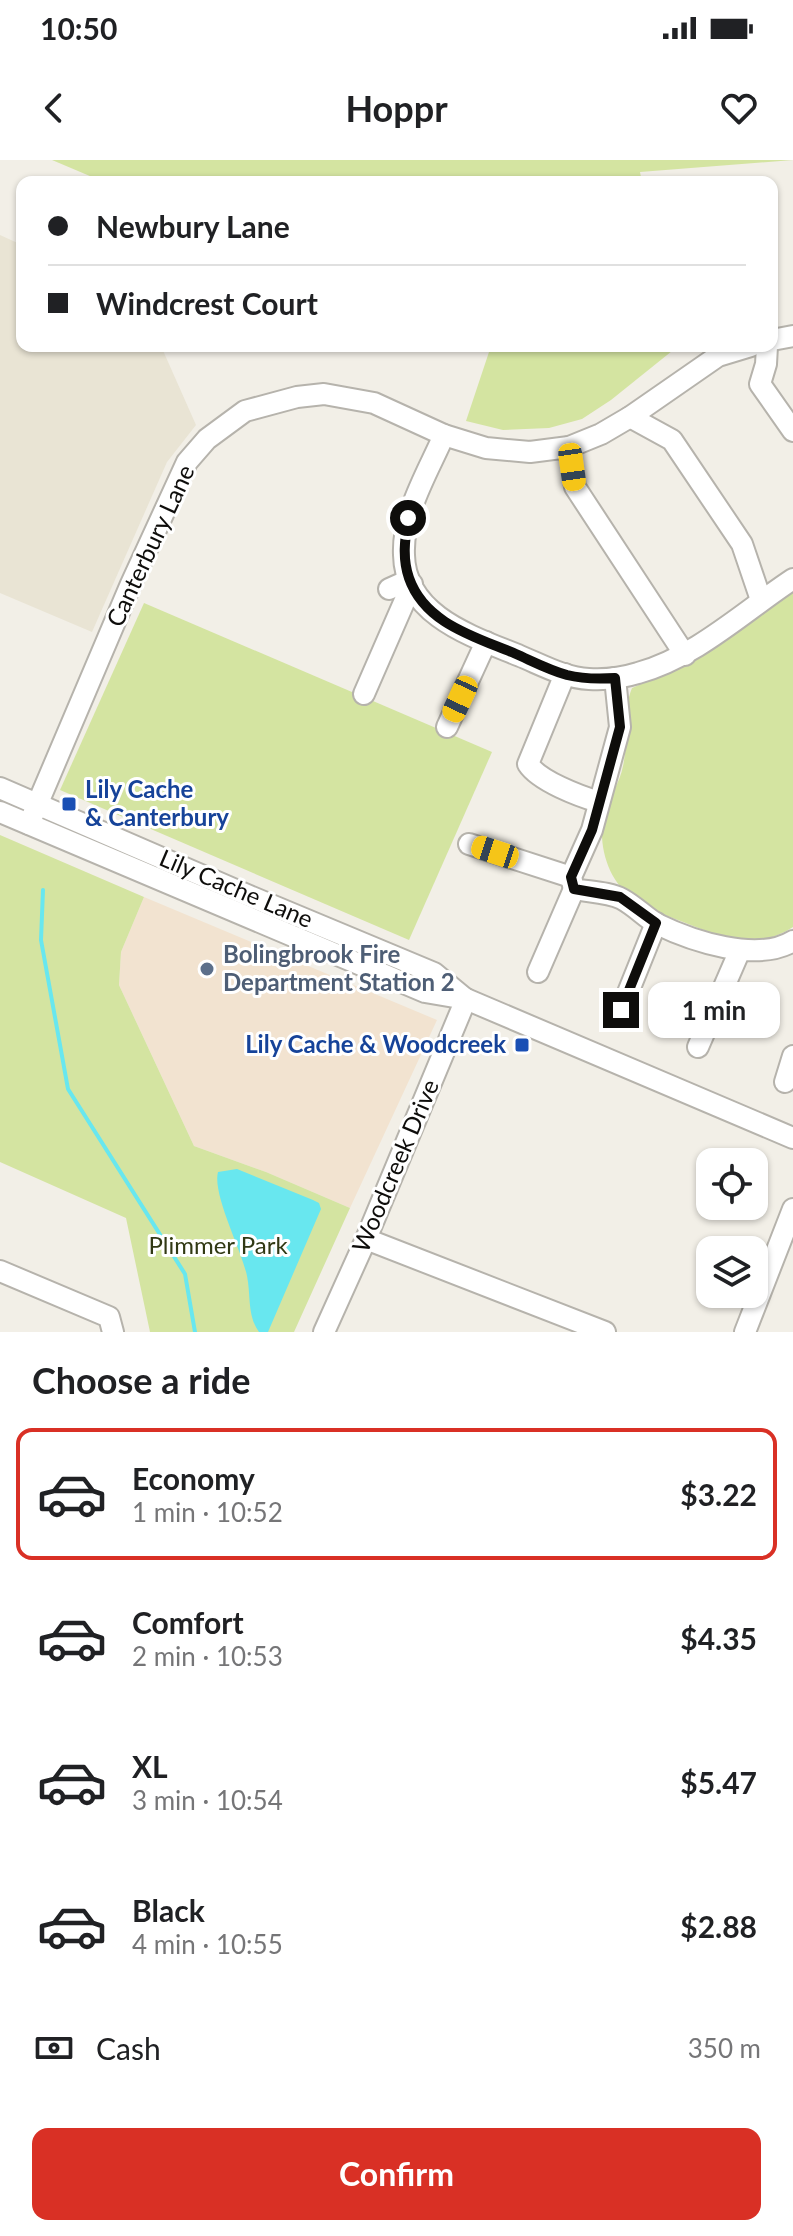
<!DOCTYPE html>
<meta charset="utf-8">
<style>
:root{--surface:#fff;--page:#f2f2f2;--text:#202124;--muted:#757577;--line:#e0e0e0;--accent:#d93025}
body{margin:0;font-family:Lato,sans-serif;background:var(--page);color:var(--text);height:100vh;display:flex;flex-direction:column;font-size:30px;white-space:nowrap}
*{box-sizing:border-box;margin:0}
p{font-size:26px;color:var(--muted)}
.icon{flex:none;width:44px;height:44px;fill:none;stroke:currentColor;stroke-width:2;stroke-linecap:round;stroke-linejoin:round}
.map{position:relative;height:1172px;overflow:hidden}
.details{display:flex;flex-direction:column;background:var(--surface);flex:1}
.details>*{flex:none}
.top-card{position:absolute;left:16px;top:16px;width:762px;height:176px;border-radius:16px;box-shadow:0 2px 6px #0004;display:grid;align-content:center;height:176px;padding:0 32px;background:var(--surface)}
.tools{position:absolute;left:696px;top:988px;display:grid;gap:16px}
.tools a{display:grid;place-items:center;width:72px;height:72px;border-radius:16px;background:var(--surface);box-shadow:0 2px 6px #0004;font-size:40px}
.end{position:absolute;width:36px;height:36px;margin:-18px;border:10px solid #0e0d0b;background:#fff;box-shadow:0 0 0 4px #fff}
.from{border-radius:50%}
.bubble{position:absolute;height:56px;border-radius:16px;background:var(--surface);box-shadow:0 2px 6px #0004;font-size:26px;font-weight:700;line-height:56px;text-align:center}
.car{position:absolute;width:24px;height:48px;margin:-24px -12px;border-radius:10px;box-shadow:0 0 6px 2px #0007;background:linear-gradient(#f5c518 24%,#345 0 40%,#f5c518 0 76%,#345 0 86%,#f5c518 0)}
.top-card b{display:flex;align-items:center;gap:28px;height:76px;font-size:30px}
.top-card b+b{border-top:2px solid var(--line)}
.top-card i{width:20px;height:20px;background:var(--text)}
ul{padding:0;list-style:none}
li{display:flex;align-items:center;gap:24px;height:132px;margin:0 16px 12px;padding:0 16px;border:4px solid transparent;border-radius:16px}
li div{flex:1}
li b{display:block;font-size:30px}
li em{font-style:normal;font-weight:700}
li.on{border-color:var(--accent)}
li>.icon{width:72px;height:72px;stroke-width:1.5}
h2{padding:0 32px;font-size:36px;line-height:96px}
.pay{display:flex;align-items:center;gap:20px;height:88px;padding:0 32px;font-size:30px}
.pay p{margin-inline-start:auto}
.cta{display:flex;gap:16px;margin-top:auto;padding:16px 32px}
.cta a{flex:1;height:92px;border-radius:16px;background:var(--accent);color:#fff;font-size:32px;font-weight:700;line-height:92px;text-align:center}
.status{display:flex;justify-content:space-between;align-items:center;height:56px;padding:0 40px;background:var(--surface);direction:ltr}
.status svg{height:22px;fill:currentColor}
header{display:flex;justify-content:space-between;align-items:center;height:104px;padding:0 32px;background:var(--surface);font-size:36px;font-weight:700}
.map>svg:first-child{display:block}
.commercial{fill:#f2e3d0}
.built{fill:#e9e4d4}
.green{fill:#d4e4a1}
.water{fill:#68e7ef}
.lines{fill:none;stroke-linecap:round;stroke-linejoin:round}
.stream{stroke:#68e7ef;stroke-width:4}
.minor-casing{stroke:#b6b3ac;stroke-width:24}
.minor{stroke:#fff;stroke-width:20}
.route{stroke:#0e0d0b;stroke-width:10}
.transit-dot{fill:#1a4fb4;stroke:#fff;stroke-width:3}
.service-dot{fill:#5c6f8a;stroke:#fff;stroke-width:3}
.labels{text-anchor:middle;stroke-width:6;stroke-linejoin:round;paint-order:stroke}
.street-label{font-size:24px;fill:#0e0d0b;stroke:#fff}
.transit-label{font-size:24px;font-weight:bold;fill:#164399;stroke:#fff;text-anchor:start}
.service-label{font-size:24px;font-weight:bold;fill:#4e5e75;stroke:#fff;text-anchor:start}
.park-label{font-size:24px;fill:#313914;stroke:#fff}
</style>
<div class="status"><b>10:50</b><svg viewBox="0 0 49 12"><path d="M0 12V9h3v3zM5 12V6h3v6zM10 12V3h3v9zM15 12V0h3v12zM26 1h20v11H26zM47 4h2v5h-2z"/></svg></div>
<header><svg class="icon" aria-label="back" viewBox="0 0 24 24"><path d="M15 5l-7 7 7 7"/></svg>Hoppr<svg class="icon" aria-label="heart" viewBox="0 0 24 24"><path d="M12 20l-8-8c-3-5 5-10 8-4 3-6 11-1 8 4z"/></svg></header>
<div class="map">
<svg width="793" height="1172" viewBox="0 0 793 1172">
<rect width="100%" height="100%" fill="#f2efe7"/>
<polygon class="commercial" points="144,737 437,860 350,1048 266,1012 194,986 119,825 121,792"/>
<polygon class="built" points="0,75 22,85 22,186 161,186 196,265 167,302 92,472 0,433"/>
<g class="green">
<polygon points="52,0 793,0 640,12 642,22 104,22"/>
<polygon points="491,186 677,186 677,187 611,240 582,259 549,268 503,270 466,261"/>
<path d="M793 431V767C760 788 734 781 701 769 679 760 653 752 634 739 607 722 596 680 605 652 610 636 620 622 623 606 629 581 622 552 632 528L655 518Z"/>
<polygon points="144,443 492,592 409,780 60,630"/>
<polygon points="0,675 144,737 121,792 119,825 194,986 266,1012 350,1048 294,1172 150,1172 126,1058 0,1002"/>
</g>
<path class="water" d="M237 1009 313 1040 319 1043 321 1049 268 1172H259C247 1156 251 1135 247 1116 242 1091 212 1034 218 1012Z"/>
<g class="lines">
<polyline class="stream" points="43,730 41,780 68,929 185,1114 195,1172"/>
<defs>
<g id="minor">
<polyline points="772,180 793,176"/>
<polyline points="767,186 766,204 760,224 793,271"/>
<polyline points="630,257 672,280 742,384 761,440"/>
<path d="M444 275C428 312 402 353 404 395 405 456 474 477 520 496 542 505 565 518 589 519 606 520 622 518 638 513 696 497 743 452 793 419"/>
<polyline points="569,287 575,327 685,495"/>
<polyline points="389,429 409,420"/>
<path d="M565 514 528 604C539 621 579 636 599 642"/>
<path d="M615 518 620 567 592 670 571 717 574 729C589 732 609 732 622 739 635 746 645 757 657 764 692 781 757 803 793 781"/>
<polyline points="364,534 412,424"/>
<polyline points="447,567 486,482"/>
<polyline points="0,628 247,735 434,813 463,837"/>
<polyline points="0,652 425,832 466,839 793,978"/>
<polyline points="29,664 131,424 187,302 207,279 245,251 297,237 324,234 374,243 444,275 486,288 530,292 569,287 601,274 630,257 718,196 751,186"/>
<polyline points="469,684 571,717"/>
<polyline points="538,812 574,729"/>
<polyline points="621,850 656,763"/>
<polyline points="698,887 740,790"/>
<polyline points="785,922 793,896"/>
<polyline points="366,1079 605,1172"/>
<polyline points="0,1111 109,1157 113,1172"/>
<polyline points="324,1172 366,1079 466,839"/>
<polyline points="745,1172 793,1049"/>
</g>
</defs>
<use href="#minor" class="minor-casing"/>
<use href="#minor" class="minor"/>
</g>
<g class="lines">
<path class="route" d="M408 358C405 379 402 398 409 418 425 464 476 477 516 494 532 501 549 510 567 515 583 519 599 519 615 518L620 567 592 670 571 717 574 729 620 737 656 763 621 850"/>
</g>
<g class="transit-dot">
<rect x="61" y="636" width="16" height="16" rx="4"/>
<rect x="514" y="877" width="16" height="16" rx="4"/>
</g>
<circle class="service-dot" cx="207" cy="809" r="8"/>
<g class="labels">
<g class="street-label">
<text transform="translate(151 386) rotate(-65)" y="8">Canterbury Lane</text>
<text transform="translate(236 729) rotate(23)" y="8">Lily Cache Lane</text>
<text transform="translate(396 1006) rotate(-67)" y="8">Woodcreek Drive</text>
</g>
<g class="transit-label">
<text x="85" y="638">Lily Cache<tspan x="85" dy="28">&amp; Canterbury</tspan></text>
<text x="506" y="893" text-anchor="end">Lily Cache &amp; Woodcreek</text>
</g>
<g class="service-label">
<text x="223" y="803">Bolingbrook Fire<tspan x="223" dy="28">Department Station 2</tspan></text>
</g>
<g class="park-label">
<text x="218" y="1094">Plimmer Park</text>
</g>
</g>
</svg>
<div class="tools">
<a><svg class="icon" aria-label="locate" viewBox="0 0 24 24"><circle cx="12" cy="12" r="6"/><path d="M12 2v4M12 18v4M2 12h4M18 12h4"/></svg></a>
<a><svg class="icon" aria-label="layers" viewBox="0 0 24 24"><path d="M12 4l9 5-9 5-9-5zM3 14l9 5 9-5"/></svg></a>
</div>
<i class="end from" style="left:408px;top:358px"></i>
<i class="end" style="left:621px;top:850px"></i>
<div class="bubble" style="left:648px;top:822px;width:132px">1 min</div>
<i class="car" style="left:572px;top:307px;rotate:172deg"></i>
<i class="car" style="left:460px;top:539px;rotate:205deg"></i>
<i class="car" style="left:495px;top:692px;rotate:288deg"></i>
<div class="top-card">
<b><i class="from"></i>Newbury Lane</b>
<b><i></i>Windcrest Court</b>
</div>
</div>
<section class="details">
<h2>Choose a ride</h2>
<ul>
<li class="on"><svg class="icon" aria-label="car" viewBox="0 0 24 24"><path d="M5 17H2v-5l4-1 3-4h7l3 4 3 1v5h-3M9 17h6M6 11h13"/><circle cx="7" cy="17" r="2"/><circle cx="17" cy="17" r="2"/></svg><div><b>Economy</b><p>1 min · 10:52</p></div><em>$3.22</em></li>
<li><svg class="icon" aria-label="car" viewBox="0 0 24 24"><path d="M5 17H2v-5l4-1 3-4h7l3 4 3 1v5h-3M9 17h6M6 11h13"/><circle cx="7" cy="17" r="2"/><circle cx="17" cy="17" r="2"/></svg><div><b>Comfort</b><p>2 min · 10:53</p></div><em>$4.35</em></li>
<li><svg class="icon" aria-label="car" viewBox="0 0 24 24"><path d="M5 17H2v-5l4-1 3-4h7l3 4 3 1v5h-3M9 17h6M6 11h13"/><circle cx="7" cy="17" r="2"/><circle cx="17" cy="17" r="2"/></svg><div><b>XL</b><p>3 min · 10:54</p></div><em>$5.47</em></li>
<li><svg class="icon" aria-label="car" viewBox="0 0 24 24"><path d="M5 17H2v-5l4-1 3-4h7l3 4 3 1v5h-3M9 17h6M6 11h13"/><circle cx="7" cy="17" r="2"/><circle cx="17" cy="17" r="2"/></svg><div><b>Black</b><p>4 min · 10:55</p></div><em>$2.88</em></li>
</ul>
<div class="pay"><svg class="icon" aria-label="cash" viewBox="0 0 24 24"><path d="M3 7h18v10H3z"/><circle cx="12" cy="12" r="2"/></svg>Cash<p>350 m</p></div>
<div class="cta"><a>Confirm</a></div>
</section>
